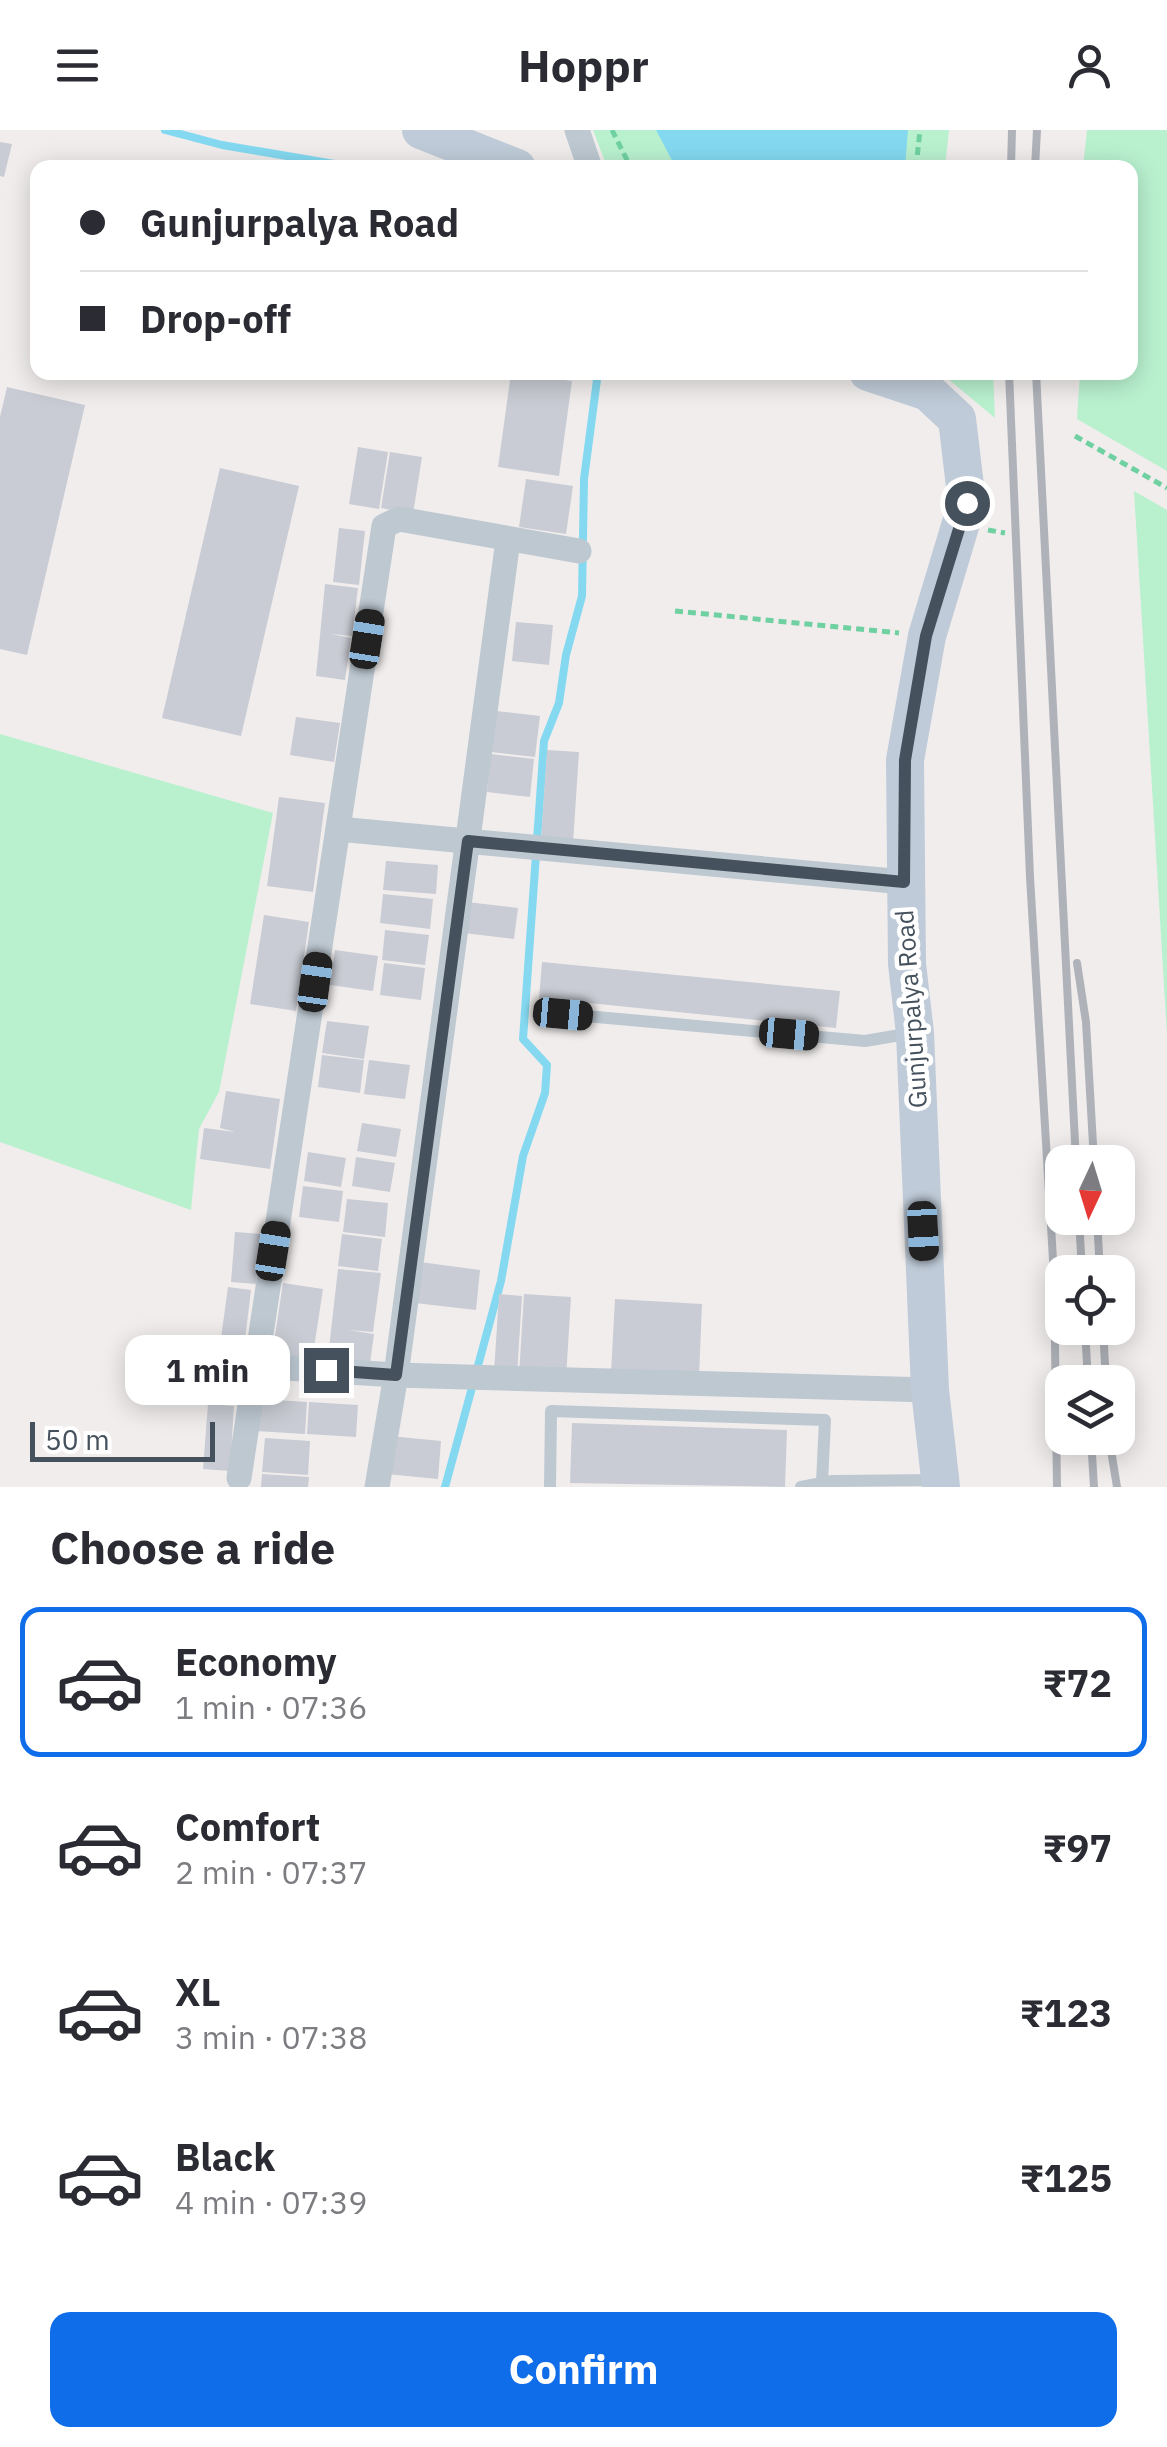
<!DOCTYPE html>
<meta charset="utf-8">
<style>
:root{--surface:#fff;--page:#f2f2f3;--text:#2b2b33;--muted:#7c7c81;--line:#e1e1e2;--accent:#0f6de9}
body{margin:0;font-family:"IBM Plex Sans",sans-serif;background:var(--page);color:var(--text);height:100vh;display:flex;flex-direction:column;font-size:38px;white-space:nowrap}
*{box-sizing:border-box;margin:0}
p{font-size:32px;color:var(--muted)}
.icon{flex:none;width:55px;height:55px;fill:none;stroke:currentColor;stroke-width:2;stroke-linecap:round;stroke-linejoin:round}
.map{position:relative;height:1357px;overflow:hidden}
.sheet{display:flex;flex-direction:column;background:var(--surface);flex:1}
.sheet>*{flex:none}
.banner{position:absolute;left:30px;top:30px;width:1108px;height:220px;border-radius:20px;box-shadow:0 5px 25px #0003;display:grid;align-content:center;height:220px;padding:0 50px;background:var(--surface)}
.needle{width:65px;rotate:184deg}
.fabs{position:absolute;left:1045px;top:1015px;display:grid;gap:20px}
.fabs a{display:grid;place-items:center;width:90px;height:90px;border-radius:20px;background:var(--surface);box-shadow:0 5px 25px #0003;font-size:50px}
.scale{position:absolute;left:30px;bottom:25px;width:185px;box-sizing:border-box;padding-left:10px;border:5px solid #45515c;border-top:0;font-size:28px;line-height:35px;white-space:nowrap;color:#45515c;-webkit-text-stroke:8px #fff;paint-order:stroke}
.end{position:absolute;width:45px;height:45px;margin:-22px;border:12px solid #45515c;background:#fff;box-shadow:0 0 0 5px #fff}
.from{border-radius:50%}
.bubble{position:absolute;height:70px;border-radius:20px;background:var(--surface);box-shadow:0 5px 25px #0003;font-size:32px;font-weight:700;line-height:70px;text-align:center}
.car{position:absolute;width:30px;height:60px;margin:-30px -15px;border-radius:12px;box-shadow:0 0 8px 2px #0007;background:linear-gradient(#222 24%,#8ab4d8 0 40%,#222 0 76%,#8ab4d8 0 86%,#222 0)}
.banner b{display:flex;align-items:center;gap:35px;height:95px;font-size:38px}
.banner b+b{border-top:2px solid var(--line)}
.banner i{width:25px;height:25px;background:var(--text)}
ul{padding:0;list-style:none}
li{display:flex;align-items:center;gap:30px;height:150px;margin:0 20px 15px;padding:0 30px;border:5px solid transparent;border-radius:20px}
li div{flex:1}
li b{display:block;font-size:38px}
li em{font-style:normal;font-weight:700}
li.selected{border-color:var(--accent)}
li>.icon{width:90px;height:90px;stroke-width:1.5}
h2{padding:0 50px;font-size:45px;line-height:120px}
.primary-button{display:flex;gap:20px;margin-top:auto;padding:20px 50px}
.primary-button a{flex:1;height:115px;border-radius:20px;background:var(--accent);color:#fff;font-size:40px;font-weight:700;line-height:115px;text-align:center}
header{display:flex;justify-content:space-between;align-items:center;height:130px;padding:0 50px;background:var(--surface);font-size:45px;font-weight:700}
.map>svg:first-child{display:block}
.green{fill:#b9f1cf}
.water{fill:#84d9f0}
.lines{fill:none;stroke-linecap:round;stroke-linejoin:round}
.stream{stroke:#84d9f0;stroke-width:8}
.building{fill:#c9ccd4}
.path{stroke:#6fd1a1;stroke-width:5;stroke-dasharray:8 5;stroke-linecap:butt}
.lane{stroke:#bdc8d1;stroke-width:12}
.street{stroke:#bdc8d1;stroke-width:25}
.secondary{stroke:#bfcbd8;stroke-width:38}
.rail{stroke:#afb3b9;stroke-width:8}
.route{stroke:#45515c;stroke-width:12}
.labels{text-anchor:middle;stroke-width:9;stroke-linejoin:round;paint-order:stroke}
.street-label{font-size:25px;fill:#45515c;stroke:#fff}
</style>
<header><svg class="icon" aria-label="menu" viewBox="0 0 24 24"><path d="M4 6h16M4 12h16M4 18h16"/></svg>Hoppr<svg class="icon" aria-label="person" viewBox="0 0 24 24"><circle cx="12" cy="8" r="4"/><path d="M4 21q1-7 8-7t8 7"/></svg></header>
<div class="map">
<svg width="1167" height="1357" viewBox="0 0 1167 1357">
<rect width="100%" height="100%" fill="#f1eded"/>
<g class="green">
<polygon points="593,0 949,0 945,38 607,37"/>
<polygon points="1087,0 1167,0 1167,341 1077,289 1080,243 1130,242 1130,38 1083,37"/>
<polygon points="940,243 993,243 995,288 941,243"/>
<polygon points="1134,361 1167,380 1167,905"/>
<polygon points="0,604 273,683 219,962 199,999 191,1080 0,1012"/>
</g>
<polygon class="water" points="656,0 908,0 905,37 676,38"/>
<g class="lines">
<g class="stream">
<polyline points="165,0 222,15 358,38"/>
<polyline points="445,1357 501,1151 523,1026 545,963 547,935 523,909 544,611 559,573 566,525 582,466 584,349 598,242"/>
</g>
</g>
<g class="building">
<polygon points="0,12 12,14 4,47 0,46"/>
<polygon points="511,243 572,251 559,346 498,337"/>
<polygon points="7,257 85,275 27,525 0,519 0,287"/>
<polygon points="358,317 388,322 379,379 349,374"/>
<polygon points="390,322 422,327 413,384 381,378"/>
<polygon points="220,338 299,356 241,606 162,588"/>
<polygon points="526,349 573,356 566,404 519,397"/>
<polygon points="339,398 365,401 359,455 333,452"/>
<polygon points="325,454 358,458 352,506 331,504 351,508 345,550 316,546"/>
<polygon points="516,492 553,495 549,535 512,531"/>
<polygon points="496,581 540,586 535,627 491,622"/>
<polygon points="296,587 340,593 334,632 290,625"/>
<polygon points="547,620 579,622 573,713 541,711"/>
<polygon points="491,624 534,629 530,667 487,662"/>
<polygon points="279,667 325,673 313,762 267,756"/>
<polygon points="386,731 438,735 436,764 383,760"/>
<polygon points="383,764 433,769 430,799 380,793"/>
<polygon points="467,772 518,778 514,809 464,803"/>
<polygon points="264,785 309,792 296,881 250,874"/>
<polygon points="385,800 429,805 425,835 382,830"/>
<polygon points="335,820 378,826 373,861 330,855"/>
<polygon points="542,832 840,861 836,898 539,868"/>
<polygon points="384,833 425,838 421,870 380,865"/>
<polygon points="327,891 369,896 364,929 322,923"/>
<polygon points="322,925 364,930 360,963 318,957"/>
<polygon points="369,930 410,935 405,969 364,964"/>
<polygon points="226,961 280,969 270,1039 200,1029 204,998 235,1002 220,998"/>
<polygon points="362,993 401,999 396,1027 357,1021"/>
<polygon points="308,1022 346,1028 341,1057 304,1051"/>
<polygon points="356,1027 395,1033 390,1062 352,1056"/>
<polygon points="303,1056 343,1061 339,1092 299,1087"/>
<polygon points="347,1069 388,1073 385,1107 343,1102"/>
<polygon points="235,1102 261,1104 256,1154 231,1152"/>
<polygon points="342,1104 382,1109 378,1141 338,1136"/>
<polygon points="420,1132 480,1140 476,1180 415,1173"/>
<polygon points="338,1139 381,1143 373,1202 348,1200 374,1204 369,1241 327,1236"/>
<polygon points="283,1153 323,1159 312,1231 272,1225"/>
<polygon points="228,1157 251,1160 245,1210 221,1208"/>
<polygon points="499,1164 522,1166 517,1245 494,1243"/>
<polygon points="524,1164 571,1167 566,1248 519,1245"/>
<polygon points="615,1169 702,1174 699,1247 611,1243"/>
<polygon points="221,1210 244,1212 238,1263 215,1260"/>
<polygon points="258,1269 307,1272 305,1304 256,1301"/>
<polygon points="309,1272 358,1275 356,1307 307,1304"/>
<polygon points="208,1274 234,1276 230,1341 203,1339"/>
<polygon points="572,1293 787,1300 785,1357 570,1353"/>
<polygon points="390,1306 441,1311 438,1349 386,1344"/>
<polygon points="265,1308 310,1311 308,1345 262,1342"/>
<polygon points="262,1344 309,1347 308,1357 261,1357"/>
</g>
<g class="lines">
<g class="path">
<polyline points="612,0 631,38"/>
<polyline points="916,38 920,0"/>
<polyline points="1075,306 1167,358"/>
<polyline points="988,400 1005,403"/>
<polyline points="675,481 899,503"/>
</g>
<g class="lane">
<polyline points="563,884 865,911 912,903"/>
<polyline points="550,1357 551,1281 825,1290 822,1352"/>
<polyline points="801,1357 833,1351 938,1350"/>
</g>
<g class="street">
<polyline points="577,0 590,38"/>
<polyline points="338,699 904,752"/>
<polyline points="256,1236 396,1245 930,1260"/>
<polyline points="239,1348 384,396 399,389 579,421"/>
<polyline points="377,1357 396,1245 508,410"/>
</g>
<g class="secondary">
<polyline points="421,0 517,38"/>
<polyline points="868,242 928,262 957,289 967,373 927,506 905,630 907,834 915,903 930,1260 941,1357"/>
</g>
<g class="rail">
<polyline points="1011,38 1012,0"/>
<polyline points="1035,38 1037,0"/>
<polyline points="1009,242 1030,747 1054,1146 1057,1357"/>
<polyline points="1036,242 1076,1032"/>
<polyline points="1077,833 1086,892 1094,1032"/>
<polyline points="1079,1088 1082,1142"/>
<polyline points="1097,1088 1100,1142"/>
<polyline points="1085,1198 1088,1252"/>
<polyline points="1103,1198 1106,1252"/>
<polyline points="1091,1308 1094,1357"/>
<polyline points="1109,1308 1117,1357"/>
</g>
</g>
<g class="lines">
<polyline class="route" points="326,1240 396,1245 468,711 904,752 905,630 926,506 967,373"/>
</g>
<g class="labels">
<g class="street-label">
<text transform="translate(911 879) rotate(-94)" y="9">Gunjurpalya Road</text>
</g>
</g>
</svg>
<div class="fabs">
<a><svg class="needle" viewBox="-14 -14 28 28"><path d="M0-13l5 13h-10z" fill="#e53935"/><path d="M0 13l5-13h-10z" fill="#7c7c81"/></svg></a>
<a><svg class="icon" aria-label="locate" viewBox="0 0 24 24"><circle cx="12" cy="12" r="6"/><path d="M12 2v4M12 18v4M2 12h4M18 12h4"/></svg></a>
<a><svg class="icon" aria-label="layers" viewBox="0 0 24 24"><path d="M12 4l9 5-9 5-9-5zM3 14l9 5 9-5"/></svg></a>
</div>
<div class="scale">50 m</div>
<i class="end from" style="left:967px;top:373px"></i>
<i class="end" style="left:326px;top:1240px"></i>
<div class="bubble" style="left:125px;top:1205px;width:165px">1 min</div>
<i class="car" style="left:367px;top:509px;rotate:9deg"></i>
<i class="car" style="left:315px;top:852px;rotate:8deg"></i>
<i class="car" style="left:563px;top:884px;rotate:95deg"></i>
<i class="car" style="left:789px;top:904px;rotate:95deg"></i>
<i class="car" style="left:923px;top:1101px;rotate:177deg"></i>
<i class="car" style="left:273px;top:1121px;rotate:9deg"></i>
<div class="banner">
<b><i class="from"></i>Gunjurpalya Road</b>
<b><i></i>Drop-off</b>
</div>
</div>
<section class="sheet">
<h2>Choose a ride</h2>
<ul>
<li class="selected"><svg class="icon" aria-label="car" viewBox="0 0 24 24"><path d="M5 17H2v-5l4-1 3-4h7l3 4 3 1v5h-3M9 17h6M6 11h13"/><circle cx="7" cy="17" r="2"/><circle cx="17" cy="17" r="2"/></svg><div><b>Economy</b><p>1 min · 07:36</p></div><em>₹72</em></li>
<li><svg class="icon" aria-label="car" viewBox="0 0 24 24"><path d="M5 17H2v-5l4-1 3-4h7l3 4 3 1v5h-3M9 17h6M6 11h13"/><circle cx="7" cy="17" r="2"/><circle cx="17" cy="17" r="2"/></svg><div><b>Comfort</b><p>2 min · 07:37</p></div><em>₹97</em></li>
<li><svg class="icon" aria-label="car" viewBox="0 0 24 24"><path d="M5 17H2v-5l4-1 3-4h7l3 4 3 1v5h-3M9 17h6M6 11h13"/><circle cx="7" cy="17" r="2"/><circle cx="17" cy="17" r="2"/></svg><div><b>XL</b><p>3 min · 07:38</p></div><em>₹123</em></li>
<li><svg class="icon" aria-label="car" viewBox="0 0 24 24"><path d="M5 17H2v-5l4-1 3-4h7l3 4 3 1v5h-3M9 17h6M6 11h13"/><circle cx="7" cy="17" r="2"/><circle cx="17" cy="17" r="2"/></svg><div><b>Black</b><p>4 min · 07:39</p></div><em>₹125</em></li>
</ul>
<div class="primary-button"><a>Confirm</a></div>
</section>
